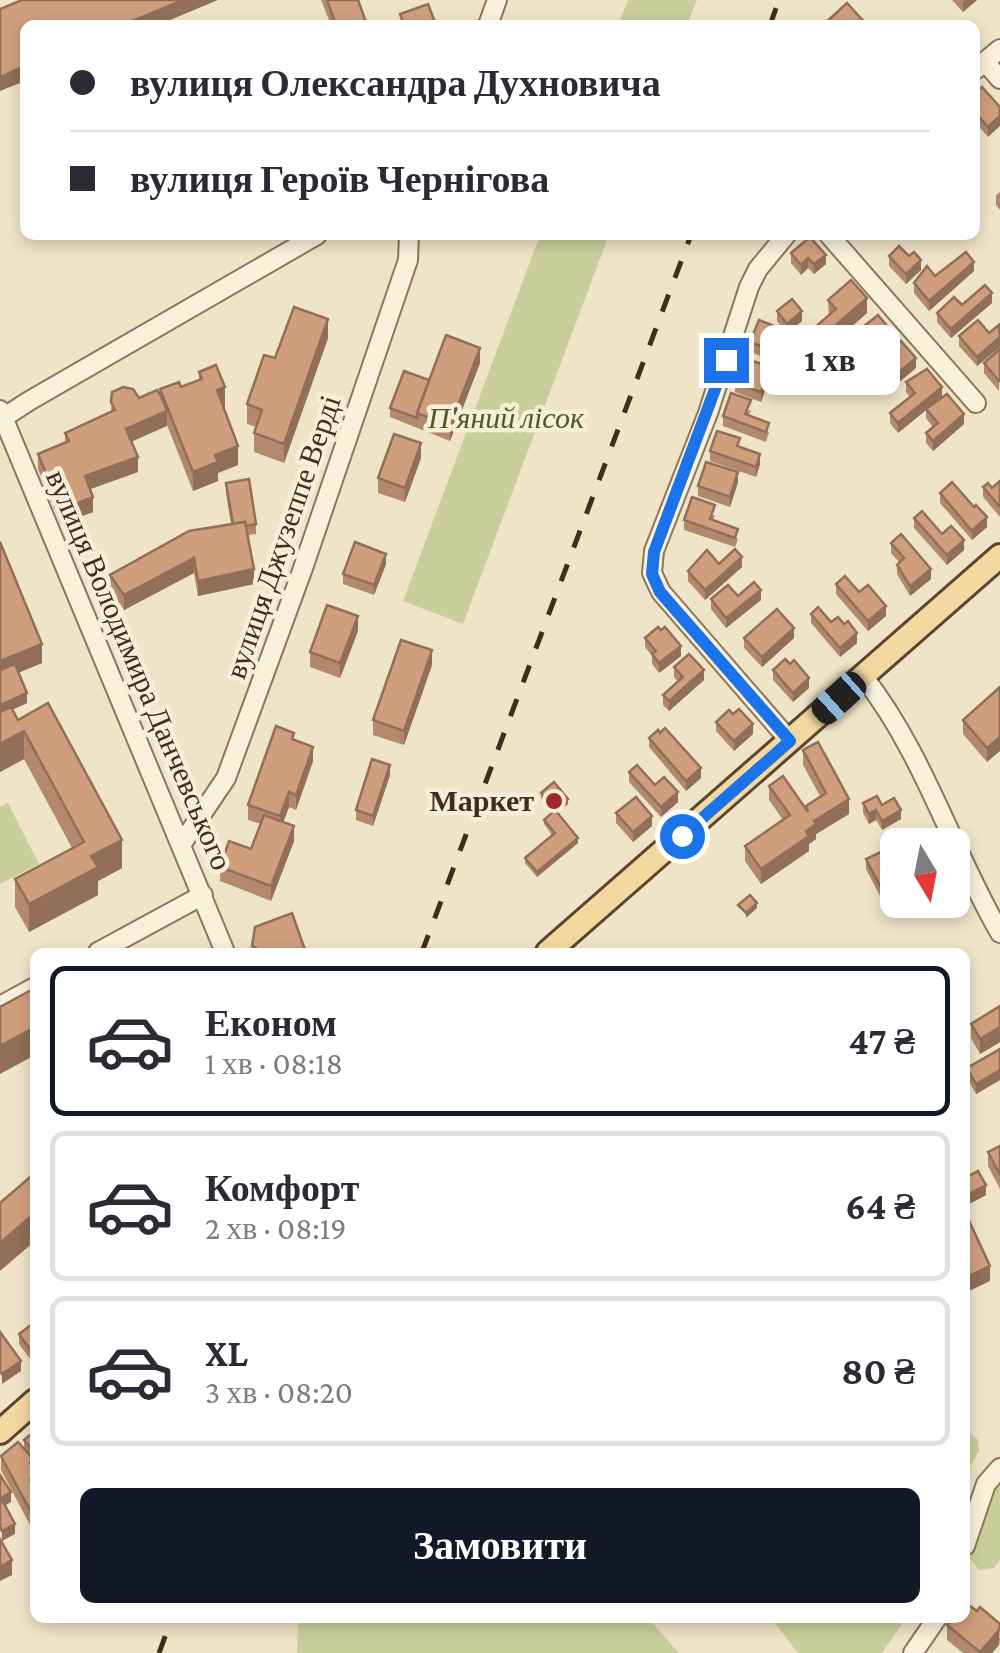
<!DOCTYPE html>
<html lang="uk">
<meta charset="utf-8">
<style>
:root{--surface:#fff;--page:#f7f7f7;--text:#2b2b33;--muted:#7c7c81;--line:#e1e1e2;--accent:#111827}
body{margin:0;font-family:"Crimson Pro",serif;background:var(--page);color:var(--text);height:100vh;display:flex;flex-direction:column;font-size:38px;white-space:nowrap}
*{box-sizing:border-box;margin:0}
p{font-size:32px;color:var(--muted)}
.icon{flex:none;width:55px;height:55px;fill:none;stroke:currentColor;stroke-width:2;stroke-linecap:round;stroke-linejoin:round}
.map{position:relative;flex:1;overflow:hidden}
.details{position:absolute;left:30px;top:948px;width:940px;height:675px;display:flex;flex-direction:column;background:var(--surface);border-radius:15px;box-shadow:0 5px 15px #0003}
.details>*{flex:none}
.banner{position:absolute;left:20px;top:20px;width:960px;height:220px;border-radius:15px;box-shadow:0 5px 15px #0003;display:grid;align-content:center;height:220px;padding:0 50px;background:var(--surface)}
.needle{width:65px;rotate:170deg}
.tools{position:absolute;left:880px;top:828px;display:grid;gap:20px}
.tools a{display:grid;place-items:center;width:90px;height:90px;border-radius:15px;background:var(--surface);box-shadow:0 5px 15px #0003;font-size:50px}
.end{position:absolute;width:45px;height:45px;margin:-22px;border:12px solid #1a73e8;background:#fff;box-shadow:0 0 0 5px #fff}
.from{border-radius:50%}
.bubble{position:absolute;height:70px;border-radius:15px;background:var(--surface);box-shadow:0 5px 15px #0003;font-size:32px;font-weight:700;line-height:70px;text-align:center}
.car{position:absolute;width:30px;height:60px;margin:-30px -15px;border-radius:12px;box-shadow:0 0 8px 2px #0007;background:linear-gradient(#222 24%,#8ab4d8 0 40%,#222 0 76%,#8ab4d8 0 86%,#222 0)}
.banner b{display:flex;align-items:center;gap:35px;height:95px;font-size:38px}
.banner b+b{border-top:2px solid var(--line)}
.banner i{width:25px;height:25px;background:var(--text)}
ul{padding:18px 0 0;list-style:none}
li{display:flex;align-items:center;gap:30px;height:150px;margin:0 20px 15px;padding:0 30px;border:5px solid var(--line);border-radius:15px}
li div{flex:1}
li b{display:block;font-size:38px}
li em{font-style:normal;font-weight:700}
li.active{border-color:var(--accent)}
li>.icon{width:90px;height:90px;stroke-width:1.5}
.cta{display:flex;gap:20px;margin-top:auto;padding:20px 50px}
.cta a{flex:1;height:115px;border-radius:15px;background:var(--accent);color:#fff;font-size:40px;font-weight:700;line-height:115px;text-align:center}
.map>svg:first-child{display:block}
.green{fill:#c9cf9b}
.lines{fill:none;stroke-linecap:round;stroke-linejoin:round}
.minor-casing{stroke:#8d765c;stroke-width:22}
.major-casing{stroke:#5b4430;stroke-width:28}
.minor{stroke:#faf1dc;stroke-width:18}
.major{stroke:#f3d9a0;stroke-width:22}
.rail{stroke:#3d2e20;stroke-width:5;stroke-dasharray:18 18;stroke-linecap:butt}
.wall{fill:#b2896c}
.shaded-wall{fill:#916f58}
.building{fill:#cf9f7d;stroke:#916f58;stroke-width:2.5}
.route{stroke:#1a73e8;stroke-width:12}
.poi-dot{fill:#9e2a2b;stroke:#f7eed8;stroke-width:4}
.labels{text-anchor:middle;stroke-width:9;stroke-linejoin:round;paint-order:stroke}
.park-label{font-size:30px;font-style:italic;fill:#4d5a26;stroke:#f7eed8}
.street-label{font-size:30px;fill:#3d2e20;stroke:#f7eed8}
.poi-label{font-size:30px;font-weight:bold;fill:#3d2e20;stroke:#f7eed8;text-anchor:end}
</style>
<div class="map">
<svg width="1000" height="1653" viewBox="0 0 1000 1653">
<rect width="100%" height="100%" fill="#f0e4c8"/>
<g class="green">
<polygon points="628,0 697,0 687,25 618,25"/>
<polygon points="540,235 609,235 463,624 403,601"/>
<polygon points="8,803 39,864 0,884 0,807"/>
<polygon points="965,1429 978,1440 979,1451 965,1475"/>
<polygon points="1000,1481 1000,1560 994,1568 979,1570 970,1558 979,1522"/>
<polygon points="298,1618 648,1618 679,1653 297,1653"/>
<polygon points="771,1618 906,1618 882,1653 798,1653"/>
</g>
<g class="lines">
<defs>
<g id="minor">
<polyline points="488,25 497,0"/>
<polyline points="985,62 1000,79"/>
<polyline points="975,70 1000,49"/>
<polyline points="786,235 758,269 749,287 708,413 654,551 652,573 661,592 790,741"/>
<polyline points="829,235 976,403"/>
<polyline points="0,410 225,952"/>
<polyline points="3,418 29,401 317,235"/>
<path d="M863 676C924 754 951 848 1000 933"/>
<polyline points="181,845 226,778 302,571 408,260 409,235"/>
<polyline points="98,952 203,895"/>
<polyline points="0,1006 35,987"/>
<polyline points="965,1546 986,1484 1000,1468"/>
<polyline points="913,1653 937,1618"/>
</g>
<g id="major">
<polyline points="548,952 1000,556"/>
<polyline points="0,1432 35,1401"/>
</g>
</defs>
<use href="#minor" class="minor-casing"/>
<use href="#major" class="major-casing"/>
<use href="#minor" class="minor"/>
<use href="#major" class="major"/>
<g class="rail">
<polyline points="770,25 779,0"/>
<polyline points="422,952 691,235"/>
<polyline points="159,1653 172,1618"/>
</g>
</g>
<g class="wall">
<polygon points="321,0 358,0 367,25 331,25"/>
<polygon points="952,0 977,0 963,12"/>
<polygon points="975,93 1000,107 988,137 975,122"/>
<polygon points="1000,192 1000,210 996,205 996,195"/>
<polygon points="791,253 826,264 814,274 808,268 801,275 791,263"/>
<polygon points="889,256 921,270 906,284 889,266"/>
<polygon points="974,271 929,311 914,293 914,283"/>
<polygon points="828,300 867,313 803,369 795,359 795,345 829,315"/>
<polygon points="992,303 951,338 937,322 937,313 962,305"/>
<polygon points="777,311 802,321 787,333 777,321"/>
<polygon points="1000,326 1000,347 977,366 959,346 959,336 989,333"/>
<polygon points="858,331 894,344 861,371 854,364 854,354 863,347 858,341"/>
<polygon points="328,338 284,463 254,452 254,433 256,427 247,424 247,404 275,358"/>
<polygon points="779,338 771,360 750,352 750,342"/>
<polygon points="1000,349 999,391 984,373 984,363"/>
<polygon points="883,356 916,368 892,388 883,378"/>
<polygon points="480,363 450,441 390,417 390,408 429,380"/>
<polygon points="199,372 225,407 223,407 238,465 218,473 218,481 193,491 167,425 131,442 138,472 90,489 93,512 61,524 38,469 38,454 65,443 65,433 111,412 112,392 139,398 160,394 160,389 181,387 199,380"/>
<polygon points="770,377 761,402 735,392 735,383"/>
<polygon points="906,382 942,397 935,403 964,424 933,451 926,443 926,433 933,427 926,418 926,410 898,433 890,423 890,413 910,397 906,392"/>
<polygon points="751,410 749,415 769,432 766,442 723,426 723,416"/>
<polygon points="710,451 760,464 756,477 710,461"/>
<polygon points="421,458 405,502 378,493 378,478"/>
<polygon points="1000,481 1000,517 983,497 983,487 992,488"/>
<polygon points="738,482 730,507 698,496 698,486"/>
<polygon points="226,483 256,524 256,534 248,535 254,584 198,596 194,573 124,610 110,590 110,575 231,524 226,493"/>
<polygon points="940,493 987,527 972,540 940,503"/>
<polygon points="715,515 713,520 738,539 735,547 684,530 684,520"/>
<polygon points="914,518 942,534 964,550 947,565 914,528"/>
<polygon points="0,542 42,663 18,673 27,703 12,710 122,868 98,881 98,895 29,932 15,907 15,879 72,848 24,759 0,772"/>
<polygon points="891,543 931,579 910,596 897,574 897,565 899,562 891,553"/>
<polygon points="386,564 374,595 343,584 343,574"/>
<polygon points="719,564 742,567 705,600 688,581 688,571"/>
<polygon points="836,584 859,592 886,616 868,631 836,594"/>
<polygon points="711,599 761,600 726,628 711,609"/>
<polygon points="811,614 831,622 844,624 857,643 840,657 811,623"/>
<polygon points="661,630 681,656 659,673 652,664 652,656 645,647 645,638"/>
<polygon points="358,631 340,678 310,667 310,652"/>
<polygon points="744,638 794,638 762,667 744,648"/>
<polygon points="432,665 404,745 373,735 373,720"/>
<polygon points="674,667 704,680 669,711 663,705 663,695 678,682 674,677"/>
<polygon points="773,670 809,688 793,702 773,680"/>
<polygon points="1000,687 987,762 963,734 963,720"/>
<polygon points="716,722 753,734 734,751 716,731"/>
<polygon points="649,738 701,778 686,791 649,747"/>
<polygon points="294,740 313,761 296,810 289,807 283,822 294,841 271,901 220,881 220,867 251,849 261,824 248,820 248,805"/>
<polygon points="803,750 849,814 816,834 816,839 809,844 809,851 761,884 745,861 745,846 783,820 769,800 769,786 806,809 820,796 803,765"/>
<polygon points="629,772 655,785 678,802 661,817 629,782"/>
<polygon points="390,775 373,826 356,820 356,810"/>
<polygon points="541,793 568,804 557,813 578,843 537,877 525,863 525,858 552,835 544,824 544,820 552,812 541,798"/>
<polygon points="863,803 882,805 901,819 882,830 876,820 869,824 863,813"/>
<polygon points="616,813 652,826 633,842 616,823"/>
<polygon points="895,845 880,896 866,869 866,859"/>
<polygon points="252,946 305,952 252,952"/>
<polygon points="1000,1006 1000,1042 980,1054 971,1038 971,1024"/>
<polygon points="1000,1049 1000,1080 976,1094 967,1078 967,1068"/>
<polygon points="1000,1146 1000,1189 988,1166 988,1152"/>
<polygon points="965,1178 986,1195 969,1204 965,1198"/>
<polygon points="35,1322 31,1360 19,1344 19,1334"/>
<polygon points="35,1431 35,1462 34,1461 31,1527 1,1470 1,1456 24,1449 24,1440"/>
<polygon points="947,1625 1000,1639 999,1645 992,1653 963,1653 947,1640"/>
</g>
<g class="shaded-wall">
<polygon points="183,0 218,0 158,25 123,25"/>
<polygon points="966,0 977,0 963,12 963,2"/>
<polygon points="25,66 25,81 0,91 0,77"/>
<polygon points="1000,116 1000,126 988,137 988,127"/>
<polygon points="826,255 826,264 814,274 814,264"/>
<polygon points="808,258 808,268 801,275 801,265"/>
<polygon points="921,260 921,270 906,284 906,274"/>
<polygon points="974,262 974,271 929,311 929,301"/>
<polygon points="992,293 992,303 951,338 951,329"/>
<polygon points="867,298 867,313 803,369 803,354"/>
<polygon points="802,311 802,321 787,333 787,324"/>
<polygon points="328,319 328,338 284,463 284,444"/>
<polygon points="779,328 779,338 771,360 771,350"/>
<polygon points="894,334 894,344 861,371 861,361"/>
<polygon points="1000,337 1000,347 977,366 977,357"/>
<polygon points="480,348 480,363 450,441 450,426"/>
<polygon points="916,358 916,368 892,388 892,378"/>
<polygon points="770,367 770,377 761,402 761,392"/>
<polygon points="225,387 225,407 217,410 217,390"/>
<polygon points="942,387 942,397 898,433 898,423"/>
<polygon points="167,411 167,426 126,444 126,429"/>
<polygon points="964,414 964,424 933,451 933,441"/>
<polygon points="421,443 421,458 405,502 405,488"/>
<polygon points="238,446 238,465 218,473 218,481 193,491 193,472 215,455"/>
<polygon points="760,454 760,464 756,477 756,467"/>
<polygon points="138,457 138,472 85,491 85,476"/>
<polygon points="738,472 738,482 730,507 730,497"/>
<polygon points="93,497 93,512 61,524 61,510"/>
<polygon points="987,517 987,527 972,540 972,531"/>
<polygon points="964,540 964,550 947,565 947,555"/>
<polygon points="386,554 386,564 374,595 374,585"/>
<polygon points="742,557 742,567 705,600 705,590"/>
<polygon points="194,558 194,573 124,610 124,595"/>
<polygon points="254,569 254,584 198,596 198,581"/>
<polygon points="931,569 931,579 910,596 910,586"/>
<polygon points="761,590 761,600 726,628 726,618"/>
<polygon points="886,606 886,616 868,631 868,621"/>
<polygon points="358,616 358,631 340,678 340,663"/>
<polygon points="794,628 794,638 762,667 762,657"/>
<polygon points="857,633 857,643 840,657 840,648"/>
<polygon points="42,644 42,663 0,680 0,661"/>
<polygon points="681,646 681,656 659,673 659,663"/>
<polygon points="432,650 432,665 404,745 404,731"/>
<polygon points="704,670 704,680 669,711 669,701"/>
<polygon points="809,678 809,688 793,702 793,693"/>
<polygon points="27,693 27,703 0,715 0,705"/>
<polygon points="753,724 753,734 734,751 734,741"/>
<polygon points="24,731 24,759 0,772 0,744"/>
<polygon points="1000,737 1000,751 987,762 987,748"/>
<polygon points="313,747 313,761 296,810 296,795"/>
<polygon points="390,765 390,775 373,826 373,816"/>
<polygon points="701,768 701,778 686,791 686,781"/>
<polygon points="289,792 289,807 280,831 280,816"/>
<polygon points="678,792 678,802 661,817 661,807"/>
<polygon points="568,799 568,804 555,815 555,810"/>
<polygon points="849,799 849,814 816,834 816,839 809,844 809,851 761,884 761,869 806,831 814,821"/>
<polygon points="876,810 876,820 869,824 869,814"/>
<polygon points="901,810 901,819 882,830 882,821"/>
<polygon points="652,816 652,826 633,842 633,832"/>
<polygon points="294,826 294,841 271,901 271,886"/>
<polygon points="578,838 578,843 537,877 537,872"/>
<polygon points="122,840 122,868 98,881 98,895 29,932 29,904 91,856"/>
<polygon points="898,878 898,887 880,896 880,886"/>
<polygon points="757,903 757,908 746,918 746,913"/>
<polygon points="35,1027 35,1055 0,1074 0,1046"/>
<polygon points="1000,1027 1000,1042 980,1054 980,1039"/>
<polygon points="1000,1070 1000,1080 976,1094 976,1084"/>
<polygon points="986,1185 986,1195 969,1204 969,1194"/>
<polygon points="35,1213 35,1241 0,1271 0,1243"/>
<polygon points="990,1266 990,1281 965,1293 965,1278"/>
<polygon points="35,1348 35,1358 31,1360 31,1351"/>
<polygon points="21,1361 21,1371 2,1384 2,1374"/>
<polygon points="11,1492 11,1502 1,1508 1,1498"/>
<polygon points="35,1510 35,1524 31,1527 31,1512"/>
<polygon points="15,1524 15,1534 2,1541 2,1531"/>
<polygon points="12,1560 12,1575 0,1581 0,1567"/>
<polygon points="1000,1624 999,1645 992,1653 980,1653"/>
</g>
<g class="building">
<polygon points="22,0 183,0 123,25 25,25 25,66 0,77 0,9"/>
<polygon points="327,0 358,0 367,25 336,25"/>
<polygon points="847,3 867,25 823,25"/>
<polygon points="428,4 436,25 404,25 400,14"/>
<polygon points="982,87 1000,107 1000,116 988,127 975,112 975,93"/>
<polygon points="810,237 826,255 814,264 808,258 801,265 791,253"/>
<polygon points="899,246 909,256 914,252 921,260 906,274 889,256"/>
<polygon points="966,252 974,262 929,301 914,283 927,266 935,276"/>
<polygon points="851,280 867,298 803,354 795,345 836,309 828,300"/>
<polygon points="985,285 992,293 951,329 937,313 954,297 962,305"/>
<polygon points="792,299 802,311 787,324 777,311"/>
<polygon points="294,307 328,319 284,444 254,433 262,410 247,404 264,355 275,358"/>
<polygon points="878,315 894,334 861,361 854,354 868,343 858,331"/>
<polygon points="759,320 779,328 771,350 750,342"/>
<polygon points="978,320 989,333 999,325 1000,337 977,357 959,336"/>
<polygon points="446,335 480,348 450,426 417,413"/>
<polygon points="901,341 916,358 892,378 883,368 889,363 883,356"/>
<polygon points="1000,349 1000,380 999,381 984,363"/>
<polygon points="744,358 770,367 761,392 735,383"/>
<polygon points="216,365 225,387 217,390 238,446 215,455 218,462 193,472 160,389 179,382 181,387 202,379 199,372"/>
<polygon points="927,369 942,387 898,423 890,413 915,393 906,382"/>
<polygon points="404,371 429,380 417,413 417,418 390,408"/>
<polygon points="123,387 133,389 139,398 157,390 160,394 167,411 126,429 138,457 85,476 93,497 61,510 38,454 69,441 65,433 115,410 111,402 112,392"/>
<polygon points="731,393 751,400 745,414 769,423 766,432 723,416"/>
<polygon points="947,394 964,414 933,441 926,433 938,423 926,409"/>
<polygon points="717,431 740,438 737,446 760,454 756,467 710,451"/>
<polygon points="394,434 421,443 405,488 378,478"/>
<polygon points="706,462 738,472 730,497 698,486"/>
<polygon points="249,479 256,524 246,526 245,522 233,524 226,483"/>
<polygon points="1000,481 1000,507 983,487 988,483 992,488"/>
<polygon points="952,482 974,507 976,505 987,517 972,531 940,493"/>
<polygon points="692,497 715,505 710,519 738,529 735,538 684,520"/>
<polygon points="922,511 942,534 951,526 964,540 947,555 914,518"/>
<polygon points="245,522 254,569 198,581 194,558 124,595 110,575 189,531"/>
<polygon points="901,534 931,569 910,586 897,565 904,558 891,543"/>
<polygon points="0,542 42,644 0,661"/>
<polygon points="355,542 386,554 374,585 343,574"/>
<polygon points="735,549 742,557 705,590 688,571 707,550 719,564"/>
<polygon points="845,576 859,592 868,585 886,606 868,621 836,584"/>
<polygon points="754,582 761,590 726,618 711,599 728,585 738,596"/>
<polygon points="327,605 358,616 340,663 310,652"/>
<polygon points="818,607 831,622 838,617 844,624 848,621 857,633 840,648 811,614"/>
<polygon points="777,609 794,628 762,657 744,638"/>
<polygon points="658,627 661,630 665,627 681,646 659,663 652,654 656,651 645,638"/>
<polygon points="401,640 432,650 404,731 373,720"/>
<polygon points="689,654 704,670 669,701 663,695 683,677 674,667"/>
<polygon points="785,659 790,664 794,660 809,678 793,693 773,670"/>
<polygon points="15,664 27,693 0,705 0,670"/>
<polygon points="1000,687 1000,737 987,748 963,720"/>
<polygon points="48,703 122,840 91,856 98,867 29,904 15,879 84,842 24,731 0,744 0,712 11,707 18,720"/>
<polygon points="739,709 753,724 734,741 716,722 729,710 733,714"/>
<polygon points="276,726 294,733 292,739 313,747 296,795 289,792 280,816 248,805"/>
<polygon points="665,728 701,768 686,781 649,738 658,730 660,733"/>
<polygon points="818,742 849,799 814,821 816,824 806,831 809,836 761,869 745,846 790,815 769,786 783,776 808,812 806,806 826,793 803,750"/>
<polygon points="372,759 390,765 373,816 356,810"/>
<polygon points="637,765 655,785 664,777 678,792 661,807 629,772"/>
<polygon points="554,782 568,799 555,810 578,838 537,872 525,858 555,833 544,820 555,810 541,793"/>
<polygon points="877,796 882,805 894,798 901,810 882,821 876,810 869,814 863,803"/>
<polygon points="636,797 652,816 633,832 616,813"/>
<polygon points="264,815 294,826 271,886 220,867 229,841 251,849"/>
<polygon points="895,845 898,850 898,878 880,886 866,859"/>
<polygon points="750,895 757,903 746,913 738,905"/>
<polygon points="292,913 305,950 298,952 264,952 252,946 255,927"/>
<polygon points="35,988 35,1027 0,1046 0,1007"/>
<polygon points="1000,1006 1000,1027 980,1039 971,1024"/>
<polygon points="1000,1049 1000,1070 976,1084 967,1068"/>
<polygon points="1000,1146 1000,1175 988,1152"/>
<polygon points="978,1171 986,1185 969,1194 965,1188 965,1178"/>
<polygon points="35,1173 35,1213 0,1243 0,1203"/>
<polygon points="965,1212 990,1266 965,1278"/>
<polygon points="35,1322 35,1348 31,1351 19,1334"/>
<polygon points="0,1332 21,1361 2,1374 0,1371"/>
<polygon points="35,1431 35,1453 24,1440"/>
<polygon points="18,1442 34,1460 30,1463 35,1470 35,1476 30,1480 35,1488 35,1510 31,1512 1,1456"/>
<polygon points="0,1475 11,1492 1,1498 15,1524 2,1531 0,1527"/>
<polygon points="0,1539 12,1560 0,1567"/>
<polygon points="966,1603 977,1611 980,1607 1000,1624 999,1630 980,1652 947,1625 954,1618 965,1618"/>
</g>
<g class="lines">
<polyline class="route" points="682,836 790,741 660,592 652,574 654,552 726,360"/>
</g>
<circle class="poi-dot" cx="554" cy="801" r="10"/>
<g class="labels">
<g class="park-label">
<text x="506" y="428">П'яний лісок</text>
</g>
<g class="street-label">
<text transform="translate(283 537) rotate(-71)" y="10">вулиця Джузеппе Верді</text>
<text transform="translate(139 670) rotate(67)" y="10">вулиця Володимира Данчевського</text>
</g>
<g class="poi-label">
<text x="534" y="811">Маркет</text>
</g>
</g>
</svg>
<div class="tools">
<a><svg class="needle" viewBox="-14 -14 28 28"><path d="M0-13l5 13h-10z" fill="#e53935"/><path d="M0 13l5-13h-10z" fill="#7c7c81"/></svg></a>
</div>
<i class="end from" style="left:682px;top:836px"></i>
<i class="end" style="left:726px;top:360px"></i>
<div class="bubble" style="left:760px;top:325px;width:140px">1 хв</div>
<i class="car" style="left:839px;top:698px;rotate:228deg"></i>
<div class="banner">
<b><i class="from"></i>вулиця Олександра Духновича</b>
<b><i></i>вулиця Героїв Чернігова</b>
</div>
<section class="details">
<ul>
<li class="active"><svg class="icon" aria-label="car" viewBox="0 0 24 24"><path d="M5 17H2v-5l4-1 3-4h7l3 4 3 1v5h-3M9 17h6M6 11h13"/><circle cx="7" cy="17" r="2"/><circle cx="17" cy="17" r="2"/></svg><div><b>Економ</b><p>1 хв · 08:18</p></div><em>47 ₴</em></li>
<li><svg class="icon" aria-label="car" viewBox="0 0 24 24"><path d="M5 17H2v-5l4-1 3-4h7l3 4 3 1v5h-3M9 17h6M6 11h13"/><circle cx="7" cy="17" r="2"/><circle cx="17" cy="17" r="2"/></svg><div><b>Комфорт</b><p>2 хв · 08:19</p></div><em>64 ₴</em></li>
<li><svg class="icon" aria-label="car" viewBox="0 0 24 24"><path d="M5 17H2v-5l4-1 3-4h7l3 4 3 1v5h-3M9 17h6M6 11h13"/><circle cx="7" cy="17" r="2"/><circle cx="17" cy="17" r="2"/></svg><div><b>XL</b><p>3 хв · 08:20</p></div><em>80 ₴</em></li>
</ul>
<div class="cta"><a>Замовити</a></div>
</section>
</div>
